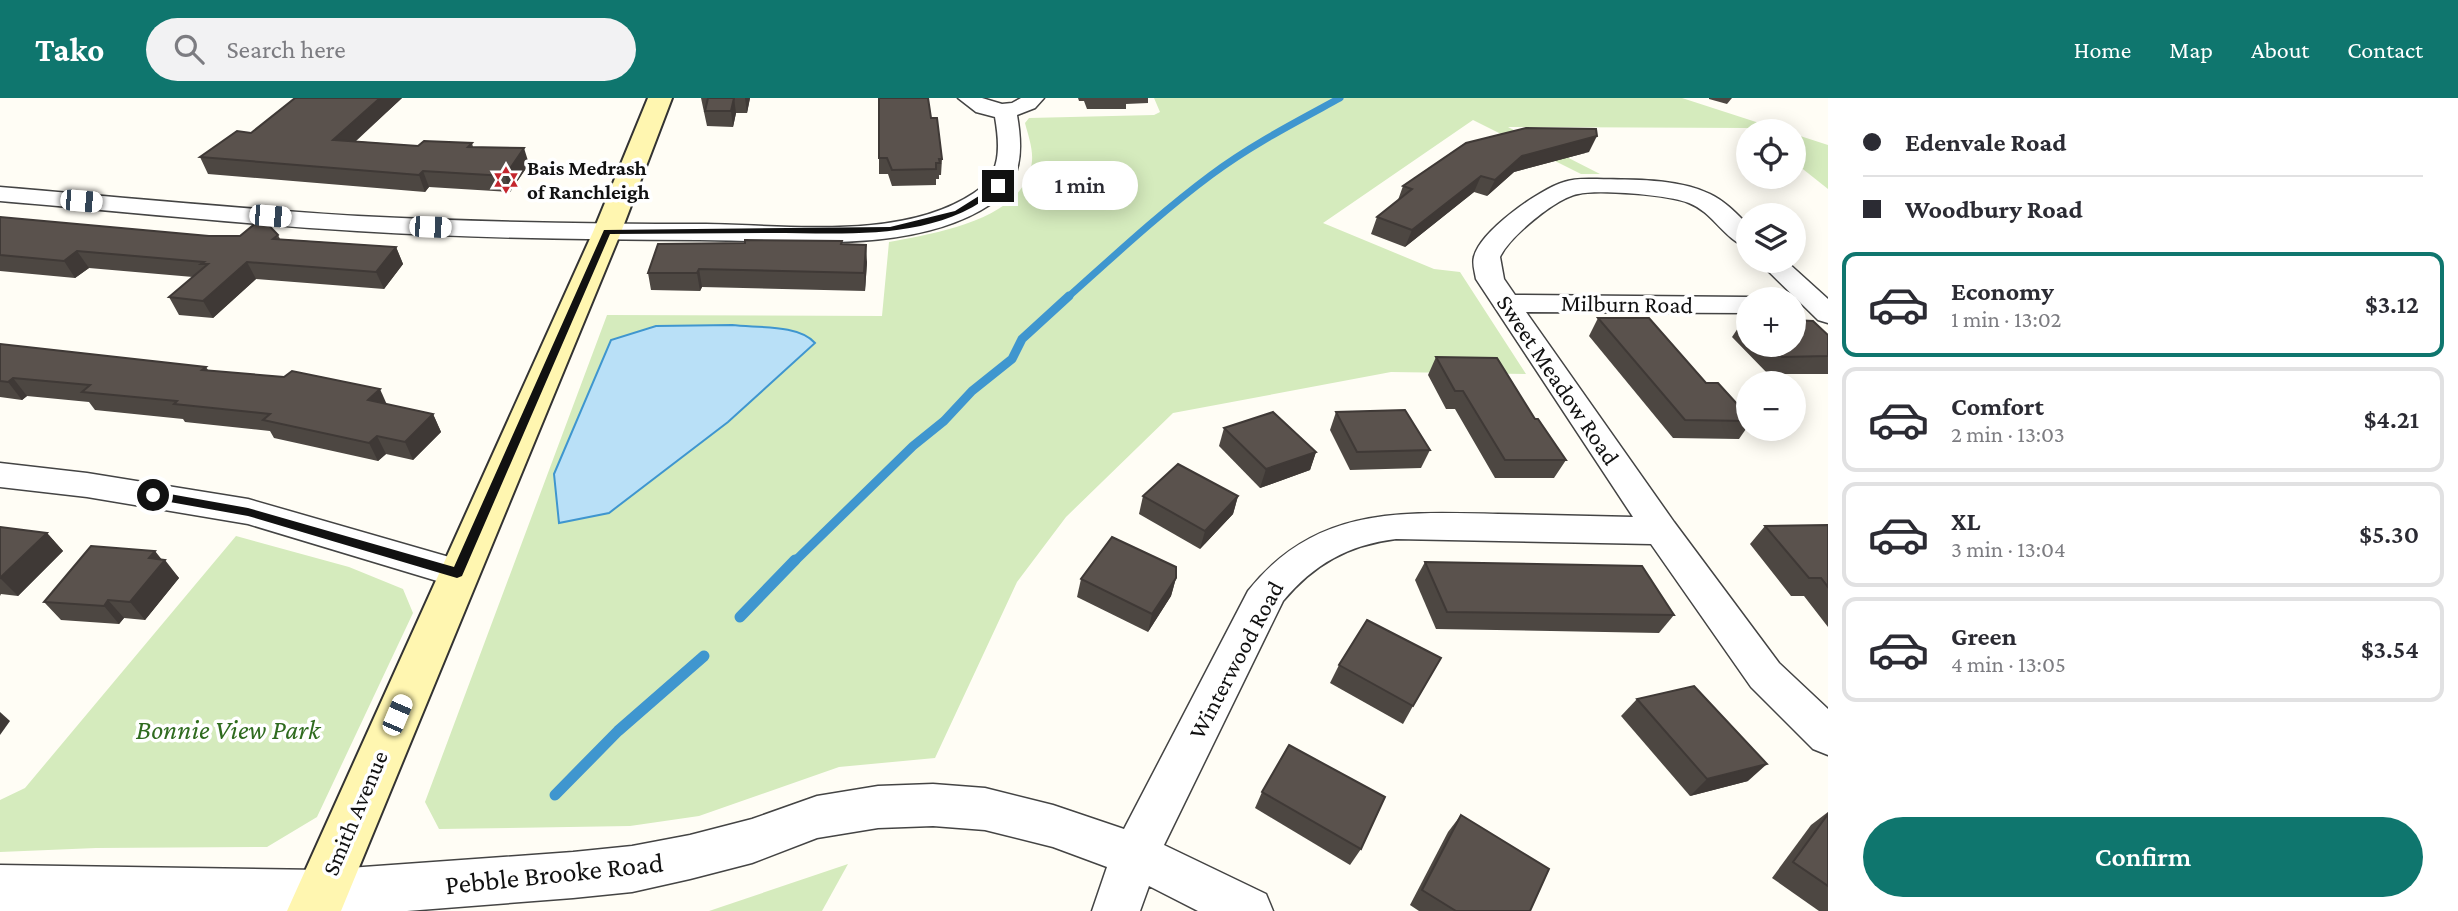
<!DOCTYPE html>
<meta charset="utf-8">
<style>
:root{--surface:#fff;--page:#f2f2f3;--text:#2b2b33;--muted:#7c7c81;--line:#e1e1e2;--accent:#0f766e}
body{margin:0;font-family:"Crimson Pro",serif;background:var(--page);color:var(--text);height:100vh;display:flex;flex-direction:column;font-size:26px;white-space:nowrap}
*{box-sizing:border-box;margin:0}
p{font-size:23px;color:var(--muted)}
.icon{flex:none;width:38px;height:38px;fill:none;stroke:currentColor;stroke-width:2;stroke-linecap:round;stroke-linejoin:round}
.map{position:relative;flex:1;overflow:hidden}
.drawer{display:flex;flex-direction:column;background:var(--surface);width:630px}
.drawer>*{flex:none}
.top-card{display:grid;align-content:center;height:154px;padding:0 35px;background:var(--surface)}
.controls{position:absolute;left:1736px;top:21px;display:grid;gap:14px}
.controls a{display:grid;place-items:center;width:70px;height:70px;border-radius:50%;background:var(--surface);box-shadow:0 4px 18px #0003;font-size:35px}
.end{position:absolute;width:32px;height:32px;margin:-16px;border:9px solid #111;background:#fff;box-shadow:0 0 0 4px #fff}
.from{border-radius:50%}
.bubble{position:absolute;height:49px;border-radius:24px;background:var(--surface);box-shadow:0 4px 18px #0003;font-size:23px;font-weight:600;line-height:49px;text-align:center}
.car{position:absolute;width:21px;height:42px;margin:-21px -10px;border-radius:9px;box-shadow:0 0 5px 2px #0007;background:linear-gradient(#fff 24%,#345 0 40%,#fff 0 76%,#345 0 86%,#fff 0)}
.top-card b{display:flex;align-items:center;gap:24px;height:66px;font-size:26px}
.top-card b+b{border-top:2px solid var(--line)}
.top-card i{width:18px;height:18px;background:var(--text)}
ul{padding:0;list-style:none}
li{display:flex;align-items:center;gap:21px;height:105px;margin:0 14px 10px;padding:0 21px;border:4px solid var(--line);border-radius:14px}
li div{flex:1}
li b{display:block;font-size:26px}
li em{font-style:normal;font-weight:600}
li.on{border-color:var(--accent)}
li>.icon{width:63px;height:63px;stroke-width:1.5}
.cta{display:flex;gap:14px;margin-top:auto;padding:14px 35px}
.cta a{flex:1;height:80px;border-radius:42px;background:var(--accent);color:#fff;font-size:28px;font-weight:600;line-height:80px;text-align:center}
header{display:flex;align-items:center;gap:42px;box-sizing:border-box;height:98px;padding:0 35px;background:var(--accent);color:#fff}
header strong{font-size:33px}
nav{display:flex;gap:38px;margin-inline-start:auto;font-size:24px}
.search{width:490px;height:63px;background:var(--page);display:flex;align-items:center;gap:18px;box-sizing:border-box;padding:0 24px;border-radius:38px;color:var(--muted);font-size:26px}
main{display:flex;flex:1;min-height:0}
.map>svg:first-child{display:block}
.green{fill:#d5ebbd}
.water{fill:#b9e0f7;stroke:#3f96cf;stroke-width:2}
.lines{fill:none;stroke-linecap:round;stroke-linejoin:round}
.stream-far2{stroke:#3f96cf;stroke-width:7}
.stream-far1{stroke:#3f96cf;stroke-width:9}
.stream{stroke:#3f96cf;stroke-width:11}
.street-casing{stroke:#444;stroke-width:3}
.secondary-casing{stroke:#333;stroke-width:4}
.street{fill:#fff;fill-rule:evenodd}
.secondary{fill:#fff6b0;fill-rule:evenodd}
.wall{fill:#4d4742}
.shaded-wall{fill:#3f3936}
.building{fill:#5a524d;stroke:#3f3936;stroke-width:2}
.route{fill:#111}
.labels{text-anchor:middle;stroke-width:7;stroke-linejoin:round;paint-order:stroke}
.far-poi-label{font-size:21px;font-weight:bold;fill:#111;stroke:#fff;text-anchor:start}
.street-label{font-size:24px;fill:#111;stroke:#fff}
.near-park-label{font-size:28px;font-style:italic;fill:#2f6b1f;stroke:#fff}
.near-street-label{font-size:28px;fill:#111;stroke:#fff}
</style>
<header>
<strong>Tako</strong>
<div class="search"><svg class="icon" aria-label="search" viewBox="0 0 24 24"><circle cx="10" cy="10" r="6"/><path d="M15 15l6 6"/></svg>Search here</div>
<nav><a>Home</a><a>Map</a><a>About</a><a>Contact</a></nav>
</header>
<main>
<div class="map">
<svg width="1828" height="813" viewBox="0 0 1828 813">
<rect width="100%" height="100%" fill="#fffdf5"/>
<g class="green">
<path d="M1154 0H1682L1784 33H1754L1750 30 1508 29 1600 76H1581L1473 22 1323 125 1434 171 1460 174 1526 276 1391 274 1173 315 1066 419 1017 484 935 660 839 669 699 718 630 728 439 731 425 704 607 217 882 218 889 144C935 135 1026 122 1032 63 1033 50 1028 37 1025 25L1029 20 1154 17 1160 14Z"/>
<polygon points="1794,36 1828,47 1828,91 1794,64"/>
<polygon points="236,438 349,469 403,491 413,515 317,719 267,749 96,750 0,754 0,702 25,690"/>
<polygon points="848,766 822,813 709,813"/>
</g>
<path class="water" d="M732 227C756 230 799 226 815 245L728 324 609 415 559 425 554 376 611 242 656 228Z"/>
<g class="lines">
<path class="stream-far2" d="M1067 200C1114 158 1160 115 1211 77 1251 47 1296 24 1340 0"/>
<polyline class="stream-far1" points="794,464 913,348 944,323 972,293 1012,261 1022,241 1069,198"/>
<g class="stream">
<polyline points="740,519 795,462"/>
<polyline points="555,697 618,633 704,558"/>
</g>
<defs>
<g id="street">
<path d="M958 0H982L1002 6 1012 5 1021 0H1044L1035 10 1017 17C1023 52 1023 84 991 106 913 158 789 142 699 142 585 142 471 140 357 133 238 126 119 113 0 103V89C119 99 238 111 358 118 474 124 590 126 706 126 789 127 902 143 974 95 1002 77 1000 48 995 19L976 14Z"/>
<path d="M1597 81C1632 82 1677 80 1710 96 1725 103 1737 116 1748 127V149C1725 143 1713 114 1689 105 1670 97 1598 91 1578 96 1556 100 1509 139 1500 159L1504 181 1515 197 1748 199 1758 201H1748V215L1526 214 1674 424 1779 565 1828 611V657L1813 651 1751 589 1651 446 1396 441C1348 447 1314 466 1283 503L1164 747 1266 796 1273 813H1198L1149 788 1140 813H1092L1107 769 1053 749 985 732 933 728 878 730 817 740 752 765 690 781 632 794 573 800 407 813H0V767L321 772 573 754 632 748 690 737 752 721 817 698 878 688 933 686 985 690 1053 707 1124 731 1248 493C1315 408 1401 414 1498 416 1543 417 1588 418 1633 419L1476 181C1475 174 1472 166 1474 159 1480 133 1540 91 1564 84 1575 80 1586 81 1597 81Z"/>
<polygon points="1758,163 1786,163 1828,201 1828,225 1818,222"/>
<polygon points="0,365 87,375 248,401 470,465 476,475 470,485 457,489 248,426 87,399 0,389"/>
</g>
<polygon id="secondary" points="648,0 672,0 621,134 341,813 287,813 593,134"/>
</defs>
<use href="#street" class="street-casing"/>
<use href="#secondary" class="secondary-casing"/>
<use href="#street" class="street"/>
<use href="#secondary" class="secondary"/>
</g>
<g class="wall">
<polygon points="295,0 402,0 355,43 418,48 472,45 473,49 529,66 510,94 429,89 425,94 208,76 200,59 251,35"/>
<polygon points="701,0 750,0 747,15 736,15 733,29 707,28"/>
<polygon points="879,0 931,20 942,61 941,77 939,77 939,81 936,81 936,87 892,88 888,76 879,76"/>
<polygon points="1078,0 1148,0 1148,5 1126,6 1126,11 1087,11 1084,3 1079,3"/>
<polygon points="1709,0 1732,0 1727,6 1709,1"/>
<polygon points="1589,54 1514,74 1487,98 1474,94 1405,149 1371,136 1377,119 1398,102 1403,88"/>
<polygon points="0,119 209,138 240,138 278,137 280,141 396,149 403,166 384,191 256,181 213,220 179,217 169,199 193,179 89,170 75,180 0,173"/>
<polygon points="842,146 867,164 865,193 702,189 700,193 651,192 648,175"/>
<polygon points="1598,220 1706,285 1748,318 1748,328 1739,341 1673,340 1589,238"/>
<polygon points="1744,221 1748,221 1748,247 1794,247 1828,237 1828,276 1768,276 1732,239"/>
<polygon points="0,246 206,269 208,272 387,306 433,316 441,334 413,362 386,356 378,363 274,340 270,333 185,324 183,321 95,312 89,304 27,298 22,302 0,299"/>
<polygon points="1436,259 1535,321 1566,362 1554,380 1495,380 1455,311 1446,311 1428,277"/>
<polygon points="1336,314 1430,352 1421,370 1350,372 1330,332"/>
<polygon points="1224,330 1316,354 1310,372 1260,390 1219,348"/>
<polygon points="1143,398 1238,398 1233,416 1200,451 1139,416"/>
<polygon points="1828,427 1828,529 1804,498 1791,498 1750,446 1765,428"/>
<polygon points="0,429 47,435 63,453 18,498 1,496 0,498"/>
<polygon points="162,461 179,480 145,522 124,520 119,526 61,522 44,504"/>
<polygon points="1425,464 1674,517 1659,535 1436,531 1415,482"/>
<polygon points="1176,480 1171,498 1148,534 1077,499 1081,481"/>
<polygon points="1339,567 1413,608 1403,626 1330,585"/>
<polygon points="1637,601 1748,683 1690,698 1621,618"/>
<polygon points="1262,694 1361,751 1350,767 1255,710"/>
<polygon points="1828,714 1828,813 1819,813 1772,780 1811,727"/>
<polygon points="1461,717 1530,813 1419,813 1410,807 1448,734"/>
</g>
<g class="shaded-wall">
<polygon points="380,0 402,0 340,58 333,42"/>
<polygon points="734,0 736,15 733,29 731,13"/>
<polygon points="745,0 750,0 747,15"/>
<polygon points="1597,38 1589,54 1514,74 1487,98 1495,82 1522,58"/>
<polygon points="524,50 529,66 510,94 505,78"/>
<polygon points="423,73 429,89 425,94 419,77"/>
<polygon points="1481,78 1474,94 1405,149 1412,132"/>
<polygon points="866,147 867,164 865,193 864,175"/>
<polygon points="396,149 403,166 384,191 376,174"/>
<polygon points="77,153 89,170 75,180 64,163"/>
<polygon points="247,164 256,181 213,220 203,203"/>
<polygon points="699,171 702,189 700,193 697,175"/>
<polygon points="13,280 27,298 22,302 8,284"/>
<polygon points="380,291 388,309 368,302"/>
<polygon points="433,316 441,334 413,362 405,344"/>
<polygon points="377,338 386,356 378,363 369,345"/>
<polygon points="1316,354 1310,372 1260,390 1266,371"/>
<polygon points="1238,398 1233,416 1200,451 1205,433"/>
<polygon points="47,435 63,453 18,498 0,480"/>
<polygon points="155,453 163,463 165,462 179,480 145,522 130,504 149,460"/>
<polygon points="1176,480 1171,498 1148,534 1152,516"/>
<polygon points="108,502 124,520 119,526 104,508"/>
<polygon points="0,614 10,623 0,637"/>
<polygon points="1767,666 1748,683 1690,698 1707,681"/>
</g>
<g class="building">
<polygon points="295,0 380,0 333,42 418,48 424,43 472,45 468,49 524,50 505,78 423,73 419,77 200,59 237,33 251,35"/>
<polygon points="708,0 734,0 731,13 705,13"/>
<polygon points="879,0 928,0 931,20 937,20 942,61 939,61 940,65 936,65 936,71 892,72 887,60 879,60"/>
<polygon points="1526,30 1596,31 1597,38 1522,58 1495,82 1481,78 1412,132 1377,119 1412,91 1403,88 1466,45"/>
<polygon points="0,119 209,138 240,138 262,120 278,137 273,141 396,149 376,174 247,164 203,203 169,199 208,166 201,166 204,164 77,153 64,163 0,157"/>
<polygon points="745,142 842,143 841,146 866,147 864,175 699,171 697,175 648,175 658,146 745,145"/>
<polygon points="1598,220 1649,220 1706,285 1718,285 1748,318 1748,323 1685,322"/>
<polygon points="1794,222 1813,223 1828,237 1828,258 1782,259 1770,247 1794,247"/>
<polygon points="0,246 206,269 202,272 284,279 292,273 380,291 368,302 433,316 405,344 377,338 369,345 263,322 270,316 174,306 177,303 82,294 90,287 13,280 8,284 0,283"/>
<polygon points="1436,259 1497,260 1535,321 1538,321 1566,362 1505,362 1463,293 1455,293"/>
<polygon points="1405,312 1430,352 1357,354 1336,314"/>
<polygon points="1273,314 1316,354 1266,371 1224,330"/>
<polygon points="1178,366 1238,398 1205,433 1143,398"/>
<polygon points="1828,427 1828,489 1821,480 1809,480 1765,428"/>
<polygon points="0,429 47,435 0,480"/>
<polygon points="1112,439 1176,469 1176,480 1152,516 1081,481"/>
<polygon points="91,448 155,453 149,460 165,462 130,504 108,502 104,508 44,504"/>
<polygon points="1425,464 1642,468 1674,517 1447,514"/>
<polygon points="1367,522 1441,560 1413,608 1339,567"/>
<polygon points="1694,588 1767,666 1707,681 1637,601"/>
<polygon points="1289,647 1385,699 1361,751 1262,694"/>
<polygon points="1828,716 1828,788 1793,764"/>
<polygon points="1461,717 1549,771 1530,813 1456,813 1422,792"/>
</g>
<path class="route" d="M998 86 1000 90C938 144 848 135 771 135 717 135 664 136 610 136L462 478 457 480 248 418 153 401 147 397 153 393 248 410 454 469 604 132 890 129 955 113Z"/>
<defs>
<symbol id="synagogue-bare" viewBox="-9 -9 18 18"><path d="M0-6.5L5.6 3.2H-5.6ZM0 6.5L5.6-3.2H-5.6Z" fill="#c4262e" stroke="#fff" stroke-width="2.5" paint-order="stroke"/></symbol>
</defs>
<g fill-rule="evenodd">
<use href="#synagogue-bare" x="487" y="63" width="38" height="38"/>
</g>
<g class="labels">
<g class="far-poi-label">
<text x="527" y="77">Bais Medrash<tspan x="527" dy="24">of Ranchleigh</tspan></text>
</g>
<g class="street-label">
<text transform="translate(1627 206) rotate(1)" y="8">Milburn Road</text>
<text transform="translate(1558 282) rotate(56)" y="8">Sweet Meadow Road</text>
<text transform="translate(1236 562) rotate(-62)" y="8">Winterwood Road</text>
<text transform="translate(355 715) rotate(-67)" y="8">Smith Avenue</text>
</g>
<g class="near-park-label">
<text x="228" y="641">Bonnie View Park</text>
</g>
<g class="near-street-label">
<text transform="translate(554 775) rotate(-6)" y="10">Pebble Brooke Road</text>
</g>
</g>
</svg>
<div class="controls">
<a><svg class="icon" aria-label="locate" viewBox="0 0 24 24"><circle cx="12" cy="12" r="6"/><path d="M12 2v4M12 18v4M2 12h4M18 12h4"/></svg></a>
<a><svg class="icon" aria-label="layers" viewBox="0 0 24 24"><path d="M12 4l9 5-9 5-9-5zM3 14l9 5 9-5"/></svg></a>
<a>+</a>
<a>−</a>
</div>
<i class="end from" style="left:153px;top:397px"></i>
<i class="end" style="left:998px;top:88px"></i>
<div class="bubble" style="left:1022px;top:63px;width:116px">1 min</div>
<i class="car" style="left:81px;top:103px;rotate:95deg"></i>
<i class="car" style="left:270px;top:118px;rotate:95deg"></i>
<i class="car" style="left:430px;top:129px;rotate:92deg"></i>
<i class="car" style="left:397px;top:617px;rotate:23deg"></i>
</div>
<section class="drawer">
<div class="top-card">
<b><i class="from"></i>Edenvale Road</b>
<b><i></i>Woodbury Road</b>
</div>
<ul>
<li class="on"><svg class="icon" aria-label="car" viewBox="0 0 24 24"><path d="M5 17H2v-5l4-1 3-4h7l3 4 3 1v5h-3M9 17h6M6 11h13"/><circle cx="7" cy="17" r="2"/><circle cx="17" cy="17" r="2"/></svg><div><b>Economy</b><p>1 min · 13:02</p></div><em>$3.12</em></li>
<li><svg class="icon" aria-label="car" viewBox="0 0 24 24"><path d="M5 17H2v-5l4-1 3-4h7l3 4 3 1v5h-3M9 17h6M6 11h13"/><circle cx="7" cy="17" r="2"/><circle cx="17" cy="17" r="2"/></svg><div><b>Comfort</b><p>2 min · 13:03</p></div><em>$4.21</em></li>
<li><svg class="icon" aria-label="car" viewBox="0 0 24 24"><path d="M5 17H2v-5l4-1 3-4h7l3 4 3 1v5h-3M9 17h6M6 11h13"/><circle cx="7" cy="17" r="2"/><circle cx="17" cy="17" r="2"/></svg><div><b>XL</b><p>3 min · 13:04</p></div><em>$5.30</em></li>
<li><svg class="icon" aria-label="car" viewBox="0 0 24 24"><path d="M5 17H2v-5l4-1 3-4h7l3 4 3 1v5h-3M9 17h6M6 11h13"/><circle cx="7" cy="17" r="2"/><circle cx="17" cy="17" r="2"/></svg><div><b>Green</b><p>4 min · 13:05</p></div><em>$3.54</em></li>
</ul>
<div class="cta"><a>Confirm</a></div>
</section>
</main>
